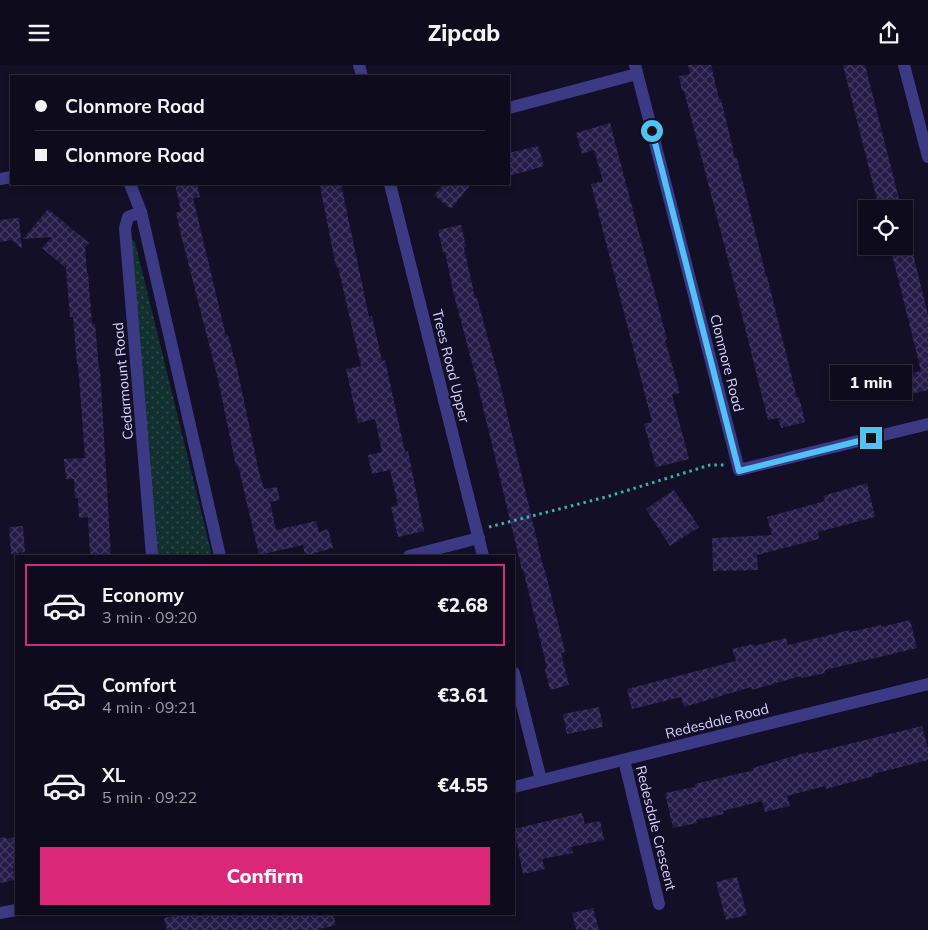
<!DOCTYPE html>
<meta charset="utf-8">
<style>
:root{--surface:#0e0b1c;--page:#171425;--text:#f1f3f6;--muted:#9b9ba3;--line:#2e2b3b;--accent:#db2777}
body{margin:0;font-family:Mulish,sans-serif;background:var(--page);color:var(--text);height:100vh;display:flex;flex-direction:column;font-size:19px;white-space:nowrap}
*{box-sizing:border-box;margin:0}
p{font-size:16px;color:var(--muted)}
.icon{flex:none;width:28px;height:28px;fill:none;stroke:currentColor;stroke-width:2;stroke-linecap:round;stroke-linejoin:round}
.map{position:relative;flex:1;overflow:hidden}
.details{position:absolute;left:15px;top:490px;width:500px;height:360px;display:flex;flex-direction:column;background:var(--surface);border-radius:0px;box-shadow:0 2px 8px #0003,0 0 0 1px var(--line)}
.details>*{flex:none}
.top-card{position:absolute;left:10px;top:10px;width:500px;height:110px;border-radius:0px;box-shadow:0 2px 8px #0003,0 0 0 1px var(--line);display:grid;align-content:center;height:110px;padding:0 25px;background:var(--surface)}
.fabs{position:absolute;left:858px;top:135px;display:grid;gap:10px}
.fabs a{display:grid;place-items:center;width:55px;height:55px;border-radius:0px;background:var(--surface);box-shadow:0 2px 8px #0003,0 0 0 1px var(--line);font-size:25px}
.end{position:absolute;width:22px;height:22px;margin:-11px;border:6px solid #4fc3f7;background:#111;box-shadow:0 0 0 2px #111}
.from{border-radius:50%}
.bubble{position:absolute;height:35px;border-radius:0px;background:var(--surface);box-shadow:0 2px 8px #0003,0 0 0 1px var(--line);font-size:16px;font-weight:800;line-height:35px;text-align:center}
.top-card b{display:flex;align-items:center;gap:18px;height:48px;font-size:19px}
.top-card b+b{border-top:1px solid var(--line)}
.top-card i{width:12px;height:12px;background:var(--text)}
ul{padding:9px 0 0;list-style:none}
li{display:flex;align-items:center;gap:15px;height:82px;margin:0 10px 8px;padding:0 15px;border:2px solid transparent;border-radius:0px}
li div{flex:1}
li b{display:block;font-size:19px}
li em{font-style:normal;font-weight:800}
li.on{border-color:var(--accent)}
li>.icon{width:45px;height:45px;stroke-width:1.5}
.action{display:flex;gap:10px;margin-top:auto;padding:10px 25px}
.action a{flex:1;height:58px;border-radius:0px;background:var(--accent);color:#fff;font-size:20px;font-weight:800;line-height:58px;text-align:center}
header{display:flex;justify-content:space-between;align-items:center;height:65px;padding:0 25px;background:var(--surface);font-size:22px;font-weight:800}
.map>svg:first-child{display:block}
.grass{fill:url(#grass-dots)}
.building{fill:url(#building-cross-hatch)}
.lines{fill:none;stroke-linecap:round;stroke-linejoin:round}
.path{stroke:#2fb8b0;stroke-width:3;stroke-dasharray:2.5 4;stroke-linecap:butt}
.minor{stroke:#3d3a85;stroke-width:12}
.route{stroke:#4fc3f7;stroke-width:6}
.labels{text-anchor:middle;stroke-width:4;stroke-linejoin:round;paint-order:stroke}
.street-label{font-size:14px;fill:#d9d4ff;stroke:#130f26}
</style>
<header><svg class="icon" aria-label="menu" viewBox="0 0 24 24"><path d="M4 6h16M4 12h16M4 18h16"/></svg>Zipcab<svg class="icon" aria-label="share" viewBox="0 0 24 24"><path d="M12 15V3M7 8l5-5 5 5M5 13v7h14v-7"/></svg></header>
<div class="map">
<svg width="928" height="865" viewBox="0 0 928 865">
<defs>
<pattern id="grass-dots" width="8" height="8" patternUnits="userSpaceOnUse" patternTransform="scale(1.25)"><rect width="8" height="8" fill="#12302f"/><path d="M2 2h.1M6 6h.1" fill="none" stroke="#344d4e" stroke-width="1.8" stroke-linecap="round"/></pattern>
<pattern id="building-cross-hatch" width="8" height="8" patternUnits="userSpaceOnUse" patternTransform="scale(1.25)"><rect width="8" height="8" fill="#241b47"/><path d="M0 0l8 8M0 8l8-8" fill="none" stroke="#433b63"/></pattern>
</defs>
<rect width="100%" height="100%" fill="#130f26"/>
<polygon class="grass" points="130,172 135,177 212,491 157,491"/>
<g class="building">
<polygon points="688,0 711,0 719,34 721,34 735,93 737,93 766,211 767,211 797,333 799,332 805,357 781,363 778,353 768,355 730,202 684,26 682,26 679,11 690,9"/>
<polygon points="843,0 865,0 899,134 878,139"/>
<polygon points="610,58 667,274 665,275 680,328 672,330 689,394 656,402 644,359 652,357 591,119 603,116 594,85 582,89 576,68"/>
<polygon points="538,81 544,101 509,111 509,88"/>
<polygon points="175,119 197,119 200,132 193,133 226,271 228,270 238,308 259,407 264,424 277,422 280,435 270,437 276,465 316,456 319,467 328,464 333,483 305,491 303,480 259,490 238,400 236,401 218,314 180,166 176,148 181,146"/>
<polygon points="330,119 341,119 369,252 372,251 382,296 385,295 405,387 408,386 424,466 398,472 391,442 398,440 390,405 372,409 368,390 382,387 375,354 358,358 346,304 361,301 338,202 336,202 320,121"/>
<polygon points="444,119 471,119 451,144 434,130"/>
<polygon points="48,144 89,178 85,183 87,208 88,208 92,259 95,259 99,304 100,304 111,491 90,491 88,452 79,453 78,433 75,433 74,414 66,414 64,394 85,393 78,299 77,299 73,252 70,252 66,203 42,183 52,172 23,174"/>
<polygon points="19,153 22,184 12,175 0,177 0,155"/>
<polygon points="461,160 466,182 464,183 475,233 477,233 498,310 544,505 545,505 565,587 561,588 569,620 550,625 545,604 547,603 523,504 522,505 476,313 454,230 445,187 443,187 438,165"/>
<polygon points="890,181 911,181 928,250 928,325 903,331 899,311 921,306"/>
<polygon points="867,418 875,452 818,467 819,474 757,490 758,505 713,506 712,473 772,470 767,452 825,436 823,431"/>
<polygon points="674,425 699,462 670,481 646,444"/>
<polygon points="23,461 25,487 11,489 9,462"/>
<polygon points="910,555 917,583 825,605 825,608 802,613 801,611 752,625 751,622 684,642 681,632 632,644 627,624 736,596 732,584 753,579 754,581 786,573 788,580 850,565 850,567 881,560 881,562"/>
<polygon points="599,642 603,662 567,669 563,649"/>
<polygon points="922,661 928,683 928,695 873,709 874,711 826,724 825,721 787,731 790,741 765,747 762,736 723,746 724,749 696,755 697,758 673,763 665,728 695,722 695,719 754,705 753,703 808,687 808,689"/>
<polygon points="582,748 585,759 600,756 604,775 571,782 573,788 542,794 545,804 523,809 514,764"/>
<polygon points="6,772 6,774 16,772 16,802 13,803 15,815 0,818 0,773"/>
<polygon points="737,812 747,850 726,855 716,817"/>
<polygon points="593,843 599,865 576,865 572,848"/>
<polygon points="183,849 333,849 336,860 316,865 167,865 164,853"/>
</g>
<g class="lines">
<polyline class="path" points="489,462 606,432 710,400 724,400"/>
<g class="minor">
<polyline points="359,0 362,11"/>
<polyline points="635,0 739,405 928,359"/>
<polyline points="904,0 928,92"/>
<polyline points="509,43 637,9"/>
<polyline points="0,114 11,112"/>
<polyline points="130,119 141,147 220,491"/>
<polyline points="390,119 483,491"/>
<polyline points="141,147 128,152 125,163 152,491"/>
<polyline points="409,491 479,473"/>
<polyline points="514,608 541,715"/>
<polyline points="624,695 659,839"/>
<polyline points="514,722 928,619"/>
<polyline points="0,848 16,845"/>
</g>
</g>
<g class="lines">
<polyline class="route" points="652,66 739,406 871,373"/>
</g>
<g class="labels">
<g class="street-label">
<text transform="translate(727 298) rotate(76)" y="5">Clonmore Road</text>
<text transform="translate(451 301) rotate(76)" y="5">Trees Road Upper</text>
<text transform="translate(123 316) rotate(-95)" y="5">Cedarmount Road</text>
<text transform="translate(717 656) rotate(-14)" y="5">Redesdale Road</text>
<text transform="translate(656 763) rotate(76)" y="5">Redesdale Crescent</text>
</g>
</g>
</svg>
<div class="fabs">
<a><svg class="icon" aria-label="locate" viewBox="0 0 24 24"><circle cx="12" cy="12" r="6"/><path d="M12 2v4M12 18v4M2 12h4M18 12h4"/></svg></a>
</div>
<i class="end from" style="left:652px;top:66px"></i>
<i class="end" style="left:871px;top:373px"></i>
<div class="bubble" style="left:830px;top:300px;width:82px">1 min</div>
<div class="top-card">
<b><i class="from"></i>Clonmore Road</b>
<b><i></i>Clonmore Road</b>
</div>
<section class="details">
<ul>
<li class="on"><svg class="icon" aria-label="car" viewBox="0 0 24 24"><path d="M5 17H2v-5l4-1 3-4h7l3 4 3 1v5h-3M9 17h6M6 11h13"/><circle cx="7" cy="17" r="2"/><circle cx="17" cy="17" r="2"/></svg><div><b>Economy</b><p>3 min · 09:20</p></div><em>€2.68</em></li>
<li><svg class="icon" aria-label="car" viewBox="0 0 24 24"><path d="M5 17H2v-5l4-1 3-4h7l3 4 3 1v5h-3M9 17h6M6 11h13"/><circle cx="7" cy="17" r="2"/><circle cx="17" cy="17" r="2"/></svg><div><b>Comfort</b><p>4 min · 09:21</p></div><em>€3.61</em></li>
<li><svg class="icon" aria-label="car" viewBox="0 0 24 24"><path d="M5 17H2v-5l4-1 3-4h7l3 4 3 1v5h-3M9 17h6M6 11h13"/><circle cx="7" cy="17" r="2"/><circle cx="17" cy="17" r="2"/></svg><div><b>XL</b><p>5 min · 09:22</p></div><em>€4.55</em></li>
</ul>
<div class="action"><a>Confirm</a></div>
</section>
</div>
